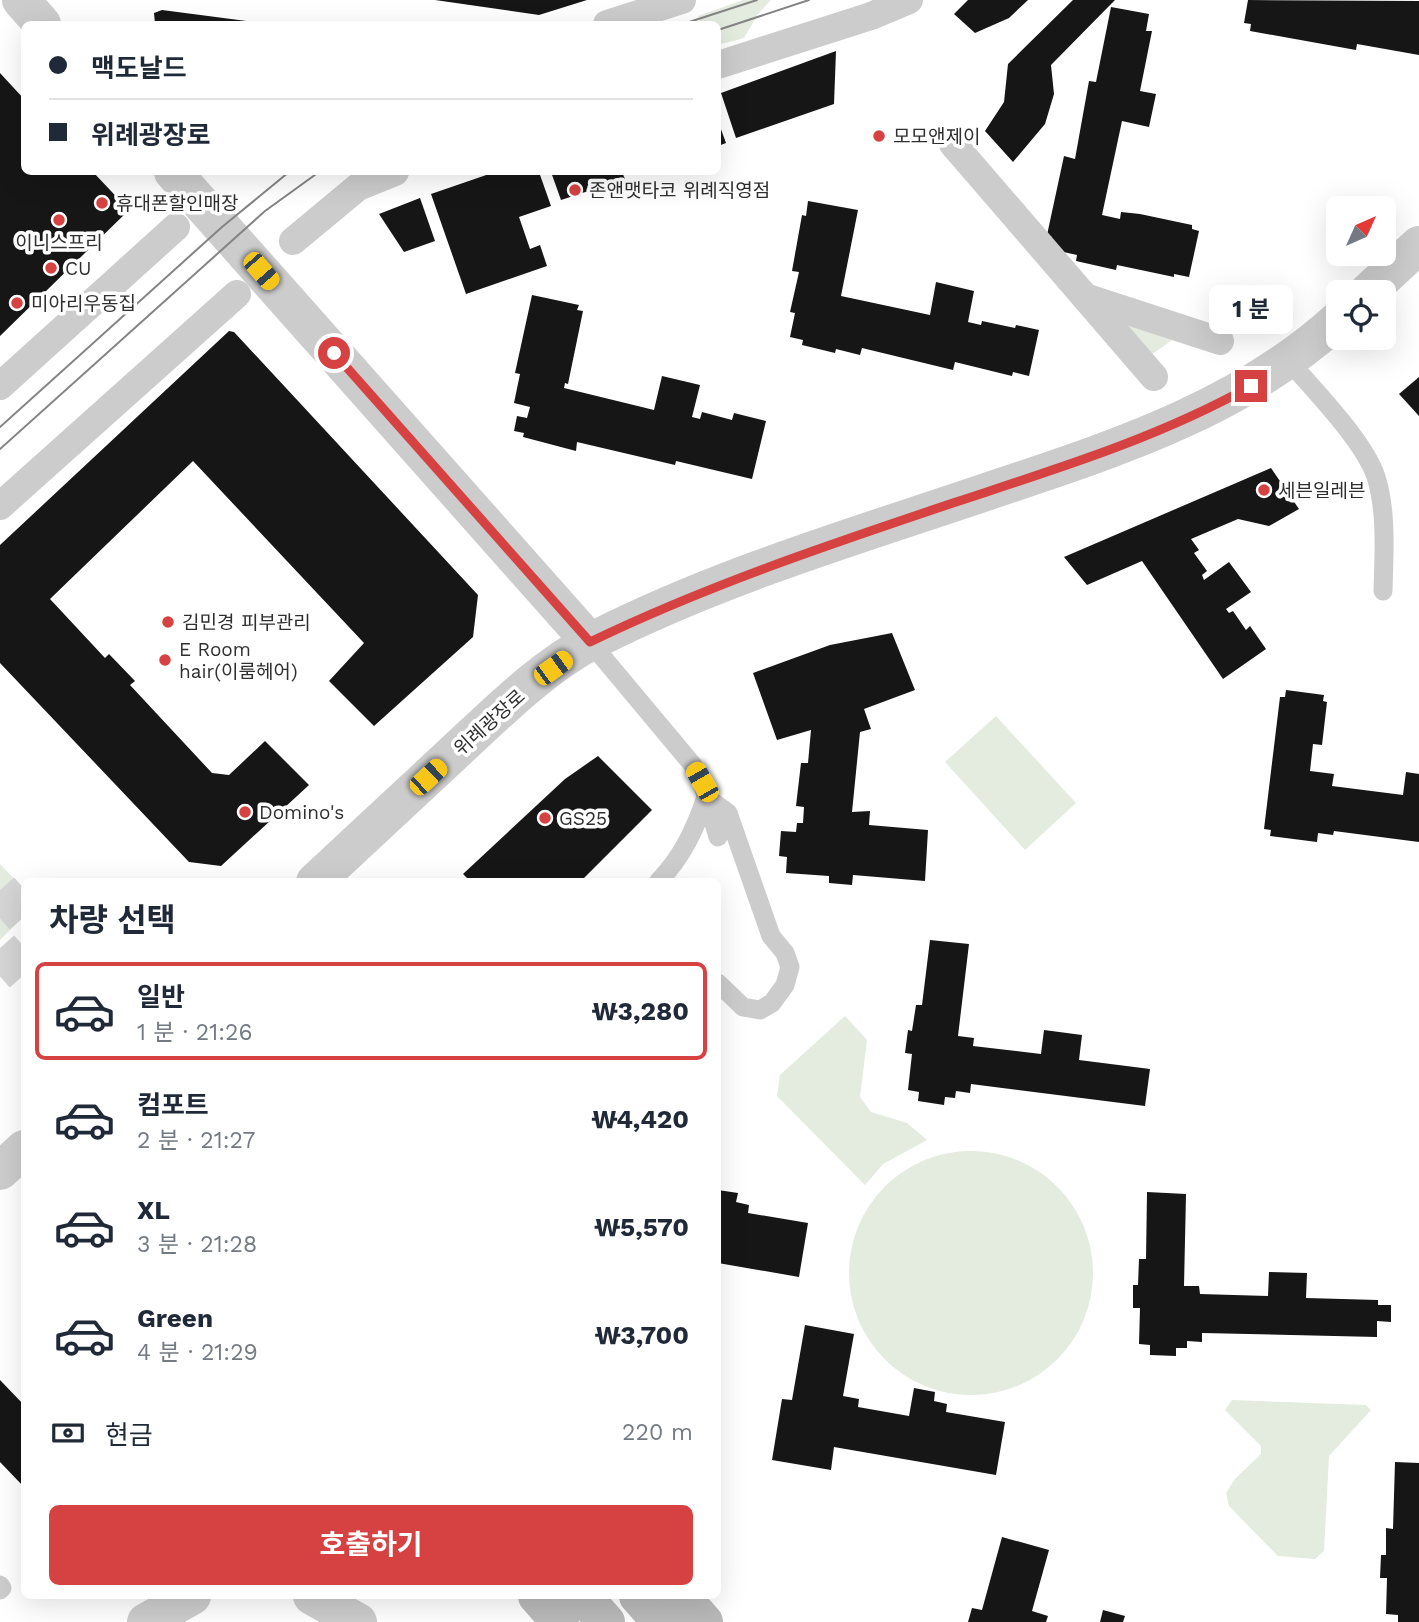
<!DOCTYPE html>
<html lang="ko">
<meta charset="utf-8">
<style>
:root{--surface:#fff;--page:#f6f6f7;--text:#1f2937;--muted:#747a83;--line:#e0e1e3;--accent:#d64242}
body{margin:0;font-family:"Work Sans","Noto Sans KR",sans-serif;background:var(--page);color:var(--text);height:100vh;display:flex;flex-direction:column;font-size:26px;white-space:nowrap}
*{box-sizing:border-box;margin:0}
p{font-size:23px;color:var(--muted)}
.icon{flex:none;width:38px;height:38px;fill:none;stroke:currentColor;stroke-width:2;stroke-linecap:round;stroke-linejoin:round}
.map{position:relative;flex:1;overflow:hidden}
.side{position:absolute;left:21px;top:878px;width:700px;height:721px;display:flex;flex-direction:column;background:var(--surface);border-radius:10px;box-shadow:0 7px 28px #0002}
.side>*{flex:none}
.guide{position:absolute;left:21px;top:21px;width:700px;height:154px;border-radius:10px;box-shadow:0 7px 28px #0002;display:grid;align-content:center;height:154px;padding:0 28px;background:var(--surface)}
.needle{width:46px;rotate:45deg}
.tools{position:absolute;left:1326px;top:196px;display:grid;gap:14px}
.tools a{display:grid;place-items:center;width:70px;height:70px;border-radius:10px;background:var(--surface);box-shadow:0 7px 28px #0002;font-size:35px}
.end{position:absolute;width:32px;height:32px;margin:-16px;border:9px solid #d64242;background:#fff;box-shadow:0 0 0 4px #fff}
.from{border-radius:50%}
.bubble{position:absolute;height:49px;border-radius:10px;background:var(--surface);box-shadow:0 7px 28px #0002;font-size:23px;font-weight:700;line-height:49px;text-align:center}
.car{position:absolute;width:21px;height:42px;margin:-21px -10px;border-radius:9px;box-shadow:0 0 5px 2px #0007;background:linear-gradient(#f5c518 24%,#345 0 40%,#f5c518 0 76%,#345 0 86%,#f5c518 0)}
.guide b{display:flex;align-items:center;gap:24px;height:66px;font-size:26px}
.guide b+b{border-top:2px solid var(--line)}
.guide i{width:18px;height:18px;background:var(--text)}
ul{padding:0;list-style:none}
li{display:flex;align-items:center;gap:21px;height:98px;margin:0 14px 10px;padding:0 14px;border:4px solid transparent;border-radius:10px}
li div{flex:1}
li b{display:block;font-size:26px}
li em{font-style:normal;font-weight:700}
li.selected{border-color:var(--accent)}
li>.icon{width:63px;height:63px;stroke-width:1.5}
h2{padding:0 28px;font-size:32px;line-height:84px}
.pay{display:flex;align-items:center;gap:18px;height:77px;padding:0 28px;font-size:26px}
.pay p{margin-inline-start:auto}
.primary-button{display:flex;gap:14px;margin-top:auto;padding:14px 28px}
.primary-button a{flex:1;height:80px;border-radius:10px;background:var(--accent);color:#fff;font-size:28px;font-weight:700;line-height:80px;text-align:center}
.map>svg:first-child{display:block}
.green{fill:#e4ebdf}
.building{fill:#161616}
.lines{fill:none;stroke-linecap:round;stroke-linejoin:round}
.secondary-tunnel{stroke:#d5d5d5;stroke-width:38;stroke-dasharray:38 19;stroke-linecap:butt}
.service{stroke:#ccc;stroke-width:19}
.pedestrian{stroke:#ccc;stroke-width:28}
.minor{stroke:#ccc;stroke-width:38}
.tertiary{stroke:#ccc;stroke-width:38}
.secondary{stroke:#b9b9b9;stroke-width:38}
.tram{stroke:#848484;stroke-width:2}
.route{stroke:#d64242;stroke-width:9}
.poi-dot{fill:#d64242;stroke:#fff;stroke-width:2.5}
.labels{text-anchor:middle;stroke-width:7;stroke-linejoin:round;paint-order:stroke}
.poi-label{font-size:19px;fill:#2f2f2f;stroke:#fff;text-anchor:start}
.street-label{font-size:19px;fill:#2f2f2f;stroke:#fff}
</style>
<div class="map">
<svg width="1419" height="1622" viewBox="0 0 1419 1622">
<rect width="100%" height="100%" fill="#fff"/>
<g class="green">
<polygon points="743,0 771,0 758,14 744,38 718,45 718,24 701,24 698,16"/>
<polygon points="1116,315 1172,340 1150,356"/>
<polygon points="996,716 1076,803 1025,850 945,762"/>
<polygon points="0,864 24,889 24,916 0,940"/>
<polygon points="845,1016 867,1040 860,1097 871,1112 907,1123 927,1140 883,1164 865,1185 777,1096 780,1075"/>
<circle cx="971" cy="1273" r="122"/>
<polygon points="1232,1400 1366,1405 1371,1410 1329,1456 1324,1551 1315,1559 1278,1556 1229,1506 1226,1493 1235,1479 1261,1454 1261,1446 1225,1410"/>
</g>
<g class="building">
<polygon points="435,0 587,0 539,15"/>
<polygon points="968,0 1028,0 1009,18 975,33 954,14"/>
<polygon points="1073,0 1115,0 1051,65 1054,94 1045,124 1013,162 985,131 1004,102 1008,64"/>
<polygon points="1248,0 1419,1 1419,55 1357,44 1356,50 1250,31 1251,24 1244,23"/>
<polygon points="1111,7 1149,14 1146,31 1152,31 1140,91 1156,94 1149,127 1122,121 1102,215 1120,219 1121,212 1140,214 1192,225 1192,229 1199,231 1189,277 1174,274 1174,277 1117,265 1116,270 1076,261 1077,255 1050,249 1052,237 1047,235 1064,156 1075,159 1089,81 1096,82"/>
<polygon points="162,10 262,23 262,24 155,24 154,13"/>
<polygon points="836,51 834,104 736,138 721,93"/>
<polygon points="0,73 24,99 24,172 93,172 129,210 0,336"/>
<polygon points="718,121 726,143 718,146"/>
<polygon points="495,172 539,172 551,206 519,217 530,249 540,245 547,266 466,294 431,194"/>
<polygon points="551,172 622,172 625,179 561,200"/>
<polygon points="420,198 435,241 404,252 379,214"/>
<polygon points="808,201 858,210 841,296 930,315 936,282 974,291 968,322 981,325 982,321 1015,328 1016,325 1039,330 1029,376 1013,372 1012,376 955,362 953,370 862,348 860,355 836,349 835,353 802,345 803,340 790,337 795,313 790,312 799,272 792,271 802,215 806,216"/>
<polygon points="532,295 579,305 577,310 583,311 568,384 565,383 564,388 654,410 662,376 700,385 692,417 700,419 702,412 732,420 734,413 766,421 752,479 676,461 675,465 577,442 576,451 523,437 524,433 514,431 517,416 527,418 530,407 514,403 520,374 515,373"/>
<polygon points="229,331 234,332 478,595 473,637 374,726 329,681 364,643 193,461 50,599 105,658 109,654 135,681 130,685 212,773 229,775 265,741 309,785 221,866 189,862 0,663 0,545"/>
<polygon points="1419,377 1419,416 1399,394"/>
<polygon points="1271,468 1299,509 1269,526 1238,519 1191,539 1199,550 1194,553 1207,571 1202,575 1204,580 1229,562 1251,592 1226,609 1229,613 1233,611 1246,630 1250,626 1266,649 1223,679 1142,561 1087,585 1064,557"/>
<polygon points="892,633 915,690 864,709 871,729 860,732 852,812 870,811 869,825 928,830 925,881 853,875 852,885 829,883 829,876 786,873 787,857 779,856 781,831 796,832 797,823 803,823 804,807 796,806 801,763 808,763 811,730 777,740 753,673 830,645"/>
<polygon points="1286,690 1324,695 1323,701 1327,702 1322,745 1313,744 1310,771 1334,774 1332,786 1403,795 1406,772 1419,774 1419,842 1334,831 1333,835 1318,833 1317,842 1270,836 1271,830 1264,829 1280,697 1285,697"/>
<polygon points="598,756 652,810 580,882 471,882 463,874 565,779"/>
<polygon points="930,940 969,944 958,1036 974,1038 973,1046 1041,1054 1044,1030 1082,1035 1079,1060 1150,1069 1145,1106 971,1084 970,1093 956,1091 955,1098 945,1097 944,1105 918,1101 919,1092 908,1090 912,1054 905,1053 908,1030 912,1031 916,1005 922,1005"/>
<polygon points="718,1190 738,1193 736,1202 749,1205 748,1213 808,1223 799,1277 718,1263"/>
<polygon points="1147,1192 1186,1194 1184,1286 1199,1286 1200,1294 1268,1296 1269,1272 1307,1273 1306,1298 1378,1300 1378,1305 1391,1305 1391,1322 1377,1321 1377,1337 1202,1333 1202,1342 1187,1341 1187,1348 1176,1348 1176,1356 1150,1355 1150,1345 1139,1344 1140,1308 1133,1308 1133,1285 1138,1285 1139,1259 1146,1259"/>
<polygon points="805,1325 854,1334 843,1396 859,1399 858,1407 909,1416 914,1388 935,1392 934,1401 947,1404 946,1412 1005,1422 996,1475 834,1447 831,1470 772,1460 782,1399 792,1400"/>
<polygon points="0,1380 24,1405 24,1487 0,1462"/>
<polygon points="1395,1462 1419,1463 1419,1622 1398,1622 1398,1615 1386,1614 1387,1578 1380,1578 1381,1555 1386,1555 1386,1528 1393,1529"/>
<polygon points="1002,1537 1049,1550 1032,1611 1048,1616 1046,1622 968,1622 972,1608 982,1610"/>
<polygon points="1103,1610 1125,1616 1123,1622 1100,1622"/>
</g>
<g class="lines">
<g class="secondary-tunnel">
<polyline points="0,890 24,917"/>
<polyline points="0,948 24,975"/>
</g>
<g class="service">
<path d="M1289 361C1314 390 1365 442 1376 477 1387 511 1384 555 1383 591"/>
<polyline points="590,642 692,764 702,782 718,837"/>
<path d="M658 882C682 857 695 830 706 797L728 813 771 936 785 953 790 967 785 985 772 1003 760 1010 743 1007 718 983"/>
<polyline points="0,1585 2,1588 0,1590"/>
</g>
<g class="pedestrian">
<polyline points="607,24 682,0"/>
<polyline points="718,65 871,16 909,0"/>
<polyline points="953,144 1154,377"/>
<polyline points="293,241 358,187 395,172"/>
<polyline points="1085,297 1220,341"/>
<polyline points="0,386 176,227"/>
<polyline points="0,506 237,294"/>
</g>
<g class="minor">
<polyline points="21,0 42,24"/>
<polyline points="173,172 590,642"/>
<polyline points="312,1596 358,1622"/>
<polyline points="146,1622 192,1596"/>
</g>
<g class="tertiary">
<polyline points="1368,292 1419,245"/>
<path d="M315 882C363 837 411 793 459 748 500 710 544 666 594 640 720 576 856 536 989 491 1114 449 1239 410 1339 319"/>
<polyline points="0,1171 24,1149"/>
</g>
<g class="secondary">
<polyline points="537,1596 560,1622"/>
<polyline points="583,1596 606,1622"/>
<polyline points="638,1596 661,1622"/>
<polyline points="681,1596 704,1622"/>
</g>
<g class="tram">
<polyline points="683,24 757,0"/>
<polyline points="718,30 809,0"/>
<polyline points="0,427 222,227 289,172"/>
<polyline points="0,449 265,211 319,172"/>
</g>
</g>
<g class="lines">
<path class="route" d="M334 353 590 642C708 585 831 544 956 502 1056 469 1158 438 1251 386"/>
</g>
<g class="poi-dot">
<circle cx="879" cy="136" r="7"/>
<circle cx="575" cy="190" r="7"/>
<circle cx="102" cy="203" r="7"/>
<circle cx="59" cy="220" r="7"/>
<circle cx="51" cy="268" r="7"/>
<circle cx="17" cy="303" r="7"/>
<circle cx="1264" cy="490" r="7"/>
<circle cx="168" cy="622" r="7"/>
<circle cx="165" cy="660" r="7"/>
<circle cx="245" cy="812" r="7"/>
<circle cx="545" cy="818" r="7"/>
</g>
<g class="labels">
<g class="poi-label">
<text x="893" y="143">모모앤제이</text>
<text x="589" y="197">존앤맷타코 위례직영점</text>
<text x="116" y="210">휴대폰할인매장</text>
<text x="59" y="249" text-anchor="middle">이니스프리</text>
<text x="65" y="275">CU</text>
<text x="31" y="310">미아리우동집</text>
<text x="1278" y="497">세븐일레븐</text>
<text x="182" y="629">김민경 피부관리</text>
<text x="179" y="656">E Room<tspan x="179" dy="22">hair(이룸헤어)</tspan></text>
<text x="259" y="819">Domino's</text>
<text x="559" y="825">GS25</text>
</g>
<g class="street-label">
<text transform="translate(489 722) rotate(-42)" y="7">위례광장로</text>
</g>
</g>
</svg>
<div class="tools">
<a><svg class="needle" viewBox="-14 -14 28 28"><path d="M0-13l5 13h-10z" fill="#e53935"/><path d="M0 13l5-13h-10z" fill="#747a83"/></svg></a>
<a><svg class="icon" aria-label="locate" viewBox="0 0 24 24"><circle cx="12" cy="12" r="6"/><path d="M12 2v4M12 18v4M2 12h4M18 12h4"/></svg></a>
</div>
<i class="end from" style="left:334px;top:353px"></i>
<i class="end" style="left:1251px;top:386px"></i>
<div class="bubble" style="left:1209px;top:285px;width:84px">1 분</div>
<i class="car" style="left:261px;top:271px;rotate:139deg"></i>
<i class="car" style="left:553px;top:668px;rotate:54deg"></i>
<i class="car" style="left:428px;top:777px;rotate:47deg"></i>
<i class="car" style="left:702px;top:782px;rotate:330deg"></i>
<div class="guide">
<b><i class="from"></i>맥도날드</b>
<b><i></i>위례광장로</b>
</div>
<section class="side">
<h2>차량 선택</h2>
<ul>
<li class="selected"><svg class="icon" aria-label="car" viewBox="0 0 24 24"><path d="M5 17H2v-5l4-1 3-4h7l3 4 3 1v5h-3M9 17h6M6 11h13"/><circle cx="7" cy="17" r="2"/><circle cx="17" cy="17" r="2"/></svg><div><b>일반</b><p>1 분 · 21:26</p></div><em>₩3,280</em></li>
<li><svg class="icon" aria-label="car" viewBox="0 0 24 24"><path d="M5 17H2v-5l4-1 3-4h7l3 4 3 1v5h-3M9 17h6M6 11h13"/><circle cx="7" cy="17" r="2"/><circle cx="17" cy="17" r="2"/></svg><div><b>컴포트</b><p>2 분 · 21:27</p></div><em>₩4,420</em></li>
<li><svg class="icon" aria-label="car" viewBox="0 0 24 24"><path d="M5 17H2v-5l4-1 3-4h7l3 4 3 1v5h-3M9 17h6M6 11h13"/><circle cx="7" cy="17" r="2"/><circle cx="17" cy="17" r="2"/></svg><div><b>XL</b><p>3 분 · 21:28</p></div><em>₩5,570</em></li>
<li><svg class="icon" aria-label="car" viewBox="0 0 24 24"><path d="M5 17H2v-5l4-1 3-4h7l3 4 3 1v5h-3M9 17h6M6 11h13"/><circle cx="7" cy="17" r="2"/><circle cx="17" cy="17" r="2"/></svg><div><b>Green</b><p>4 분 · 21:29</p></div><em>₩3,700</em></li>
</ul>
<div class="pay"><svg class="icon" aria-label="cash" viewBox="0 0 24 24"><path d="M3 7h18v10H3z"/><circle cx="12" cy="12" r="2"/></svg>현금<p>220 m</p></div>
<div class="primary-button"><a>호출하기</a></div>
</section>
</div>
